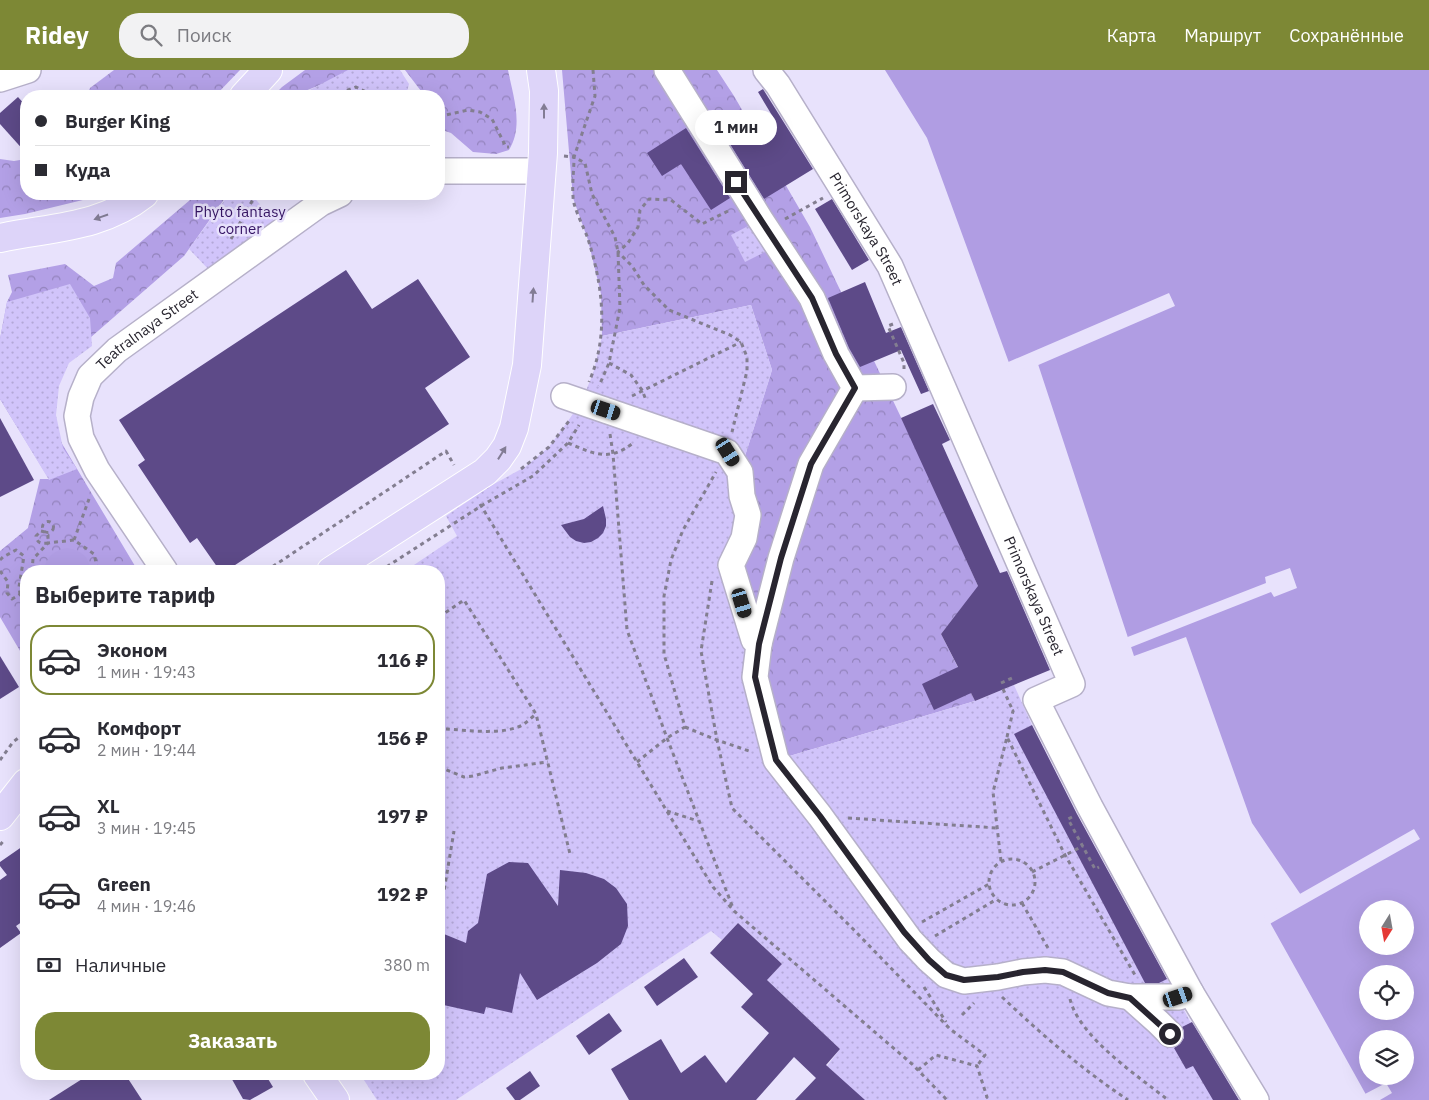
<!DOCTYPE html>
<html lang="ru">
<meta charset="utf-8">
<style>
:root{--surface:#fff;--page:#f2f2f3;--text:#2b2b33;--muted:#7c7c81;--line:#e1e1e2;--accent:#7d8835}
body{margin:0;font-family:"IBM Plex Sans",sans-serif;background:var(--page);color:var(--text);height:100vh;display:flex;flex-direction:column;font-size:19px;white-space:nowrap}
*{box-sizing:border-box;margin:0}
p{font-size:16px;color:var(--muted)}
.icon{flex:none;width:28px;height:28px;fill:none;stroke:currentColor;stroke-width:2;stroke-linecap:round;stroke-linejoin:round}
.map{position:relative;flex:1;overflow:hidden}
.side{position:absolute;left:20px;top:495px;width:425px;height:515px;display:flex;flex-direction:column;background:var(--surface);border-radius:20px;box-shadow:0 5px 20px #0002}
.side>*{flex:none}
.banner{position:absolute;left:20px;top:20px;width:425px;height:110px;border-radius:20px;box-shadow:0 5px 20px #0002;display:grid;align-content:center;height:110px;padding:0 15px;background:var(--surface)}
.needle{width:32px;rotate:191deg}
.fabs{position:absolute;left:1359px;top:830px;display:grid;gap:10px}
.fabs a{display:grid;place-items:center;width:55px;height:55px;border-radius:50%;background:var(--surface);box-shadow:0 5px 20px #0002;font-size:25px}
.end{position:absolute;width:22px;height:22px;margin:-11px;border:6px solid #28252f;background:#fff;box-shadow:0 0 0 2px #fff}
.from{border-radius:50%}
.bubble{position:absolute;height:35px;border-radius:18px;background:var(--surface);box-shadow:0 5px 20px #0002;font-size:16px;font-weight:800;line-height:35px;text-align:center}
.car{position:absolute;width:15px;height:30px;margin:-15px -8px;border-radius:6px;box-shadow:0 0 4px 1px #0007;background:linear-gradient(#222 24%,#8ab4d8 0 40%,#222 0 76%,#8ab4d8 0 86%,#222 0)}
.banner b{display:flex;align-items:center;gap:18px;height:48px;font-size:19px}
.banner b+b{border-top:1px solid var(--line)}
.banner i{width:12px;height:12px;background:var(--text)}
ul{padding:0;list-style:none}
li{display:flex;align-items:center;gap:15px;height:70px;margin:0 10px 8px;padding:0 5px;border:2px solid transparent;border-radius:20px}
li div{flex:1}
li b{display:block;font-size:19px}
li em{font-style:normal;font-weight:800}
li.active{border-color:var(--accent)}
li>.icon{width:45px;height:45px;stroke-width:1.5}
h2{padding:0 15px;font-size:22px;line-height:60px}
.pay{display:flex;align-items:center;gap:12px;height:55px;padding:0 15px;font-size:19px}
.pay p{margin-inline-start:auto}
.cta{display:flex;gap:10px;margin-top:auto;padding:10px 15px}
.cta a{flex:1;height:58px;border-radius:20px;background:var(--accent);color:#fff;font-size:20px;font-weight:800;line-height:58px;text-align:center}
header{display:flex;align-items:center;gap:30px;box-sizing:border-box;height:70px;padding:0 25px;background:var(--accent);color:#fff}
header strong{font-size:24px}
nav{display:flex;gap:28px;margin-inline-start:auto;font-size:18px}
.search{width:350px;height:45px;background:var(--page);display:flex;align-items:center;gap:12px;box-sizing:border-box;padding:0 18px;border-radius:20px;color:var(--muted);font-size:19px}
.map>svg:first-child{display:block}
.forest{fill:url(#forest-crowns)}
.park{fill:url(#park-dots)}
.water{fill:#b09de3;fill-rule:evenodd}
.pier{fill:#e8e2fc}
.building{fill:#5d4a88}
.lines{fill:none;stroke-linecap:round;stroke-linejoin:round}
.minor-casing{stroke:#b6b0c9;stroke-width:28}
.major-casing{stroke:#fff;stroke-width:30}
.path{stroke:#837e90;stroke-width:3;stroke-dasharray:4 4;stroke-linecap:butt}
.minor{stroke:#fff;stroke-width:25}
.major{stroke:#ddd4f9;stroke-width:28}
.oneway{fill:#827c94}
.route{stroke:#28252f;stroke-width:6}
.labels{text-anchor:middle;stroke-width:5;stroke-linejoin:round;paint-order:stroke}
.park-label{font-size:15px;fill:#361565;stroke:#e8e2fc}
.street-label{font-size:15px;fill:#28252f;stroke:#e8e2fc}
</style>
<header>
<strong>Ridey</strong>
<div class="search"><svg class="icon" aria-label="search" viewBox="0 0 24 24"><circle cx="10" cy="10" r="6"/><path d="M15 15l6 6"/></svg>Поиск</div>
<nav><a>Карта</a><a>Маршрут</a><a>Сохранённые</a></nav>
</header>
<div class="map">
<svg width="1429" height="1030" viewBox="0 0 1429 1030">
<defs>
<pattern id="forest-crowns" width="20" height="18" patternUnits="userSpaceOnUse" patternTransform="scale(1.25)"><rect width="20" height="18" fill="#b3a0e6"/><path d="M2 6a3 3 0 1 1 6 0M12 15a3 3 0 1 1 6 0" fill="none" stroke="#9282bb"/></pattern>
<pattern id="park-dots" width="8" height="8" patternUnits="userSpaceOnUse" patternTransform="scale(1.25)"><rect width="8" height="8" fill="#d1c4fa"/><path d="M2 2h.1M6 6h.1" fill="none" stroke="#b3a8d7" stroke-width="1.8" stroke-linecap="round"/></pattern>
</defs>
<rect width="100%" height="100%" fill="#e8e2fc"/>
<g class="forest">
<polygon points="114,0 240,0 215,26 87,26 90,18"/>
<polygon points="305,0 358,0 305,21 299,26 273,26 282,17"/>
<path d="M405 0H508C513 26 524 56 509 80L496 84 473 82 451 63 439 59V26H420L421 21Z"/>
<polygon points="562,0 717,0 734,26 810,157 919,385 983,527 963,536 941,564 975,631 776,690 731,495 740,402 772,300 751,235 602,266 601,224 588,170 573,128"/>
<polygon points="0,89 14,91 26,89 26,124 97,124 87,129 25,144 0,148"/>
<polygon points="197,124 228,124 184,186 59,295 51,330 58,367 138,501 26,501 26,591 0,547 0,481 28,458 40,409 49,409 0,329 0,269 7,232 12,222 8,205 65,194 94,216 113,208 116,193"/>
</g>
<g class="park">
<polygon points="348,0 400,0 409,14 406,26 298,26"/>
<polygon points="229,124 251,124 278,155 212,203 189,179"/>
<polygon points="750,155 765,182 745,192 731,165"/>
<polygon points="70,214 90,248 92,276 69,293 59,316 56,345 63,378 77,399 49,410 0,329 0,269 7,232"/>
<polygon points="751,235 772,300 740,402 731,495 776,690 975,631 1014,615 1032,655 1015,664 1148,918 1167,908 1232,1030 864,1030 827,996 840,979 767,910 782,894 738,853 722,870 711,861 456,1030 377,1030 360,1004 439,1004 439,501 405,501 457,466 446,446 492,415 525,397 549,377 568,351 581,332 593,304 602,266"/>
</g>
<g class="water">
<path d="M885 0H1429V1030H1369L1267 847 1303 828 1252 753 1186 567 1134 586 1037 291 1012 301 927 68ZM1368 839H1405V876H1368ZM1368 904H1405V941H1368ZM1368 969H1405V1006H1368Z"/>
<path d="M67 478C81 480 89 487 91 501H44C45 488 54 480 67 478Z"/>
</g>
<g class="pier">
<polygon points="1169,223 1175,236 1036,296 1035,294 1012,303 1009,302 1006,293"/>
<polygon points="1290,498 1297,518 1274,527 1271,522 1129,578 1125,568 1266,513 1265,507"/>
<polygon points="1414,759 1420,769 1268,855 1264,848 1265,845 1299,827 1298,825"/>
<polygon points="1386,1013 1392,1023 1380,1030 1366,1030 1363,1025"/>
</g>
<g class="building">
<polygon points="763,19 813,99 764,129 730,74 773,47 758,22"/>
<polygon points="18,27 26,36 26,83 0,54 0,43"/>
<polygon points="686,58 730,128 711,140 681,94 662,106 647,83"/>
<polygon points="832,129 869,190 852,200 815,139"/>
<polygon points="346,200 372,239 418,209 470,287 425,318 449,354 226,501 220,501 197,468 190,473 138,395 145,390 119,350"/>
<polygon points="865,212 886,263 901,257 929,321 921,324 901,280 860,297 849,278 828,228"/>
<polygon points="933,334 950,370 942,374 1000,503 1007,501 1050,600 975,631 971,623 934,640 922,614 958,597 941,564 978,516 901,348"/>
<polygon points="0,348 34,410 0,427"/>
<polygon points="603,436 606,449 606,456 603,463 598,468 591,472 584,473 576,471 570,467 561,455 584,449"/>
<polygon points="0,586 19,617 0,629"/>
<polygon points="1032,655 1077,744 1167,909 1159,913 1145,913 1014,664"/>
<polygon points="26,774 26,849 16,856 21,863 0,878 0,810 7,805 0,796 0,792"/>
<polygon points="509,792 528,793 558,836 560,800 586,803 604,809 616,818 627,834 628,856 621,874 597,893 537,930 520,903 512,943 486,937 484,944 439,934 439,862 466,873 468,861 478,853 487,804"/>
<polygon points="738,853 782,894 767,910 840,979 826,995 865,1030 795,1030 816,1008 794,987 756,1030 629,1030 611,999 661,969 681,1003 705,985 726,1013 769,963 741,937 753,924 710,883"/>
<polygon points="684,888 698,907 657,936 644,917"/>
<polygon points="609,943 622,961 589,985 576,966"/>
<polygon points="1192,952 1239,1030 1213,1030 1193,996 1186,999 1174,978 1180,974 1184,968 1184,961 1182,957"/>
<polygon points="530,1001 540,1016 520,1030 515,1030 506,1018"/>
<polygon points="90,1004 125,1004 142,1030 49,1030"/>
<polygon points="229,1004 265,1004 273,1017 250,1030 243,1029"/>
</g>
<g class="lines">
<defs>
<g id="minor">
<polyline points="667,0 760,149 812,228 836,284 855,318 811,394 781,488 759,574"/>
<path id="s1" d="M766 0 778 15 890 196 1072 614 1036 630 1090 737 1191 923 1256 1030"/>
<polyline points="0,9 28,0"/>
<polyline points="439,101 542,101"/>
<polyline points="855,318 893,317"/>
<polyline points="564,326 727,382 740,402 742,426 748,445 744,468 731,495 754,570 759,574 755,607 776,690 820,746 910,870 929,890 946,905 964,911 998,907 1023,902 1045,900 1063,902 1108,923 1130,927 1179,927 1191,923"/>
<path id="s2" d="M165 501 97 400 81 368 77 346 81 327 90 306 117 280 321 133 340 124"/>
<polyline points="1130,927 1158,952 1170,964"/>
</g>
<g id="major">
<polyline points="244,26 268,0"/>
<path d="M0 168C51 157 101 158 144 124"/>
<polyline points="331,501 485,402 498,389 507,376 514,358 527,295 543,83 544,21 541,0"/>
<polyline points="0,746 26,713"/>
<polyline points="317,1004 335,1030"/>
</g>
</defs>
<use href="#minor" class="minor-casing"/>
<use href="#major" class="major-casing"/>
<g class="path">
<polyline points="593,0 595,26 574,87 585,93 592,124 615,167 618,182 620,238 609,293 599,316"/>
<polyline points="332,26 356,17 374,26"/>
<polyline points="439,45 446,45 468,40 480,42 492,49 506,77 509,77"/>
<path d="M564 86 574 87C574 100 572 113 573 126 573 138 584 157 588 169 603 216 609 266 589 312"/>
<polyline points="728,141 702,154 671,130 649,129 640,140 638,157 628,173 618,182 632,196 644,215 669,240 730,265 741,272 747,287 747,301 732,362"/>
<polyline points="785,149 823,128"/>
<polyline points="231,169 256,124"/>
<polyline points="893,254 888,256 904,293 904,299"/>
<polyline points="609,293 631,305 642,320 646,330"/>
<polyline points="632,326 741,272"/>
<polyline points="610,364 613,384 627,560 667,668 733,838"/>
<path d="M568 373C594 384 609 392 633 373"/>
<polyline points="521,399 549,377 569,351"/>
<polyline points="480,434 713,817 734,841 912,994 947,1030"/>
<circle cx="48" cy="457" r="5.5"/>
<path d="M41 461 45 462 48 465V473C41 474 37 473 36 466Z"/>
<polyline points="74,470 89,429"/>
<polyline points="0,490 3,487 16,480 24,486 19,517 20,524 26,530"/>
<polyline points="0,501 8,512 7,523 12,529 26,521"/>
<polyline points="32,501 33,489 48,473 74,470 94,484 98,501"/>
<polyline points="266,501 446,381 454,395"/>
<polyline points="380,501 481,436 533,406 568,373 579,355"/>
<polyline points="712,511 701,581 717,670 732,738 856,862 950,959 985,985 977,996"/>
<polyline points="439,547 464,530 536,644 570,784"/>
<polyline points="1001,613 1012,608"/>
<polyline points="1003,619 1013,641"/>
<polyline points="685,657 717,670 752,682"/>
<path d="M446 659C467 660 505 666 524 654 528 651 532 647 536 644"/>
<polyline points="1007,667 1013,641 1018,639"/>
<polyline points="0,690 13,672 26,662"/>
<polyline points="637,692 667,668 685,657 664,584 664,526 671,490 683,460 716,402"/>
<polyline points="439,697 464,707 473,706 502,698 548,692"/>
<polyline points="667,741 698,751"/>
<polyline points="1072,747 1068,749 1095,799 1099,797"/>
<polyline points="848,748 997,758"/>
<polyline points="0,775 5,769"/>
<circle cx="1012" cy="812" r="23"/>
<polyline points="1001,791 993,722 1007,667 1065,785 1135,905"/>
<polyline points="1032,802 1083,776"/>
<polyline points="1022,833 1048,878"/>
<polyline points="439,851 454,761"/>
<polyline points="922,852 989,814"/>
<polyline points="935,866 997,829"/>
<polyline points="924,917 946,952"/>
<path d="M1002 927C1042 965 1083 1000 1128 1030"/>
<path d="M1070 929C1079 967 1138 1006 1168 1030"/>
<polyline points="962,945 974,933"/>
<polyline points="918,1000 936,985 977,996 987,1027 984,1030"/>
</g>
<use href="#minor" class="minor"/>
<use href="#major" class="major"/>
</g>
<defs><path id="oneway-solid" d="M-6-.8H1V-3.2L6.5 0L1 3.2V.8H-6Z" transform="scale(1.25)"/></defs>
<g class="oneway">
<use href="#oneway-solid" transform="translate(544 41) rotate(-90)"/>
<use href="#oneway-solid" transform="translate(101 147) rotate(161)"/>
<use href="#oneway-solid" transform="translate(533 225) rotate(-86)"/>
<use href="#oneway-solid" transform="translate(502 383) rotate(-58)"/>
</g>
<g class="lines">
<polyline class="route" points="736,112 812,228 836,284 855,318 811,394 781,488 759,574 755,607 776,690 820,746 904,862 929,890 946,905 964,910 998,907 1023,902 1045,900 1063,902 1108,923 1130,928 1170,964"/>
</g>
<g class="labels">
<g class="park-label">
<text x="240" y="147">Phyto fantasy<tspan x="240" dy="17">corner</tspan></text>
</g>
<g class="street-label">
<text dy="5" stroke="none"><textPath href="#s1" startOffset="188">Primorskaya Street</textPath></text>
<text dy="5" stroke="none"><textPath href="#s2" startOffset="296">Teatralnaya Street</textPath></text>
<text dy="5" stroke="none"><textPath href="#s1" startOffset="592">Primorskaya Street</textPath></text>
</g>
</g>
</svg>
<div class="fabs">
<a><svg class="needle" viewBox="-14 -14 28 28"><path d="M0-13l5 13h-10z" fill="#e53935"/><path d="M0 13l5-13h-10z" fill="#7c7c81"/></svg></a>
<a><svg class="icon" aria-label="locate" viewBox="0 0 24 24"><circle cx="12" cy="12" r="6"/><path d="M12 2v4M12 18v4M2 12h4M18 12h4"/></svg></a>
<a><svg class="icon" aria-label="layers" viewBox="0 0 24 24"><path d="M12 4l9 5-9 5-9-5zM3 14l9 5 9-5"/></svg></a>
</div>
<i class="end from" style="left:1170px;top:964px"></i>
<i class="end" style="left:736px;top:112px"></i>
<div class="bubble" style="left:695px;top:40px;width:82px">1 мин</div>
<i class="car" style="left:606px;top:340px;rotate:108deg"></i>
<i class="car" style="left:728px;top:382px;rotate:148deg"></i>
<i class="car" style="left:742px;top:533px;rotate:163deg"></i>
<i class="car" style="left:1178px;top:927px;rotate:71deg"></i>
<div class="banner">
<b><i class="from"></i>Burger King</b>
<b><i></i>Куда</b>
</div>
<section class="side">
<h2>Выберите тариф</h2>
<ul>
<li class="active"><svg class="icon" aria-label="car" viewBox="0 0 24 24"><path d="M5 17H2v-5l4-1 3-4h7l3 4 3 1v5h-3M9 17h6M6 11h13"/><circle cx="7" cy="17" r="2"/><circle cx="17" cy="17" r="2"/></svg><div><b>Эконом</b><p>1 мин · 19:43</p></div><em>116 ₽</em></li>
<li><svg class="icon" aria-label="car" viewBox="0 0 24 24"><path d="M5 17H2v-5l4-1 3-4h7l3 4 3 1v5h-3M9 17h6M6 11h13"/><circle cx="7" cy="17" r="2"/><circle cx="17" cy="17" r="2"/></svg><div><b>Комфорт</b><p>2 мин · 19:44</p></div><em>156 ₽</em></li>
<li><svg class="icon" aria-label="car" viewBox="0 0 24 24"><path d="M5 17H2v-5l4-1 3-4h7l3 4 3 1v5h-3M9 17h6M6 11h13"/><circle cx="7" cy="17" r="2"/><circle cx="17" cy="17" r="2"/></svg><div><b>XL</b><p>3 мин · 19:45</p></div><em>197 ₽</em></li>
<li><svg class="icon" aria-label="car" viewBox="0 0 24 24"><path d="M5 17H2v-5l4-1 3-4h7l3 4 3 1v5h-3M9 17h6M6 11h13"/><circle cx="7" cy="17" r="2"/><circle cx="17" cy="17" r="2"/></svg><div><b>Green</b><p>4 мин · 19:46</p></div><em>192 ₽</em></li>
</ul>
<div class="pay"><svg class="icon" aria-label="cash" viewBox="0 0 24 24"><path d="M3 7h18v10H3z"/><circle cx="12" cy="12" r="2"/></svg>Наличные<p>380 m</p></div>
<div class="cta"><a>Заказать</a></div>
</section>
</div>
